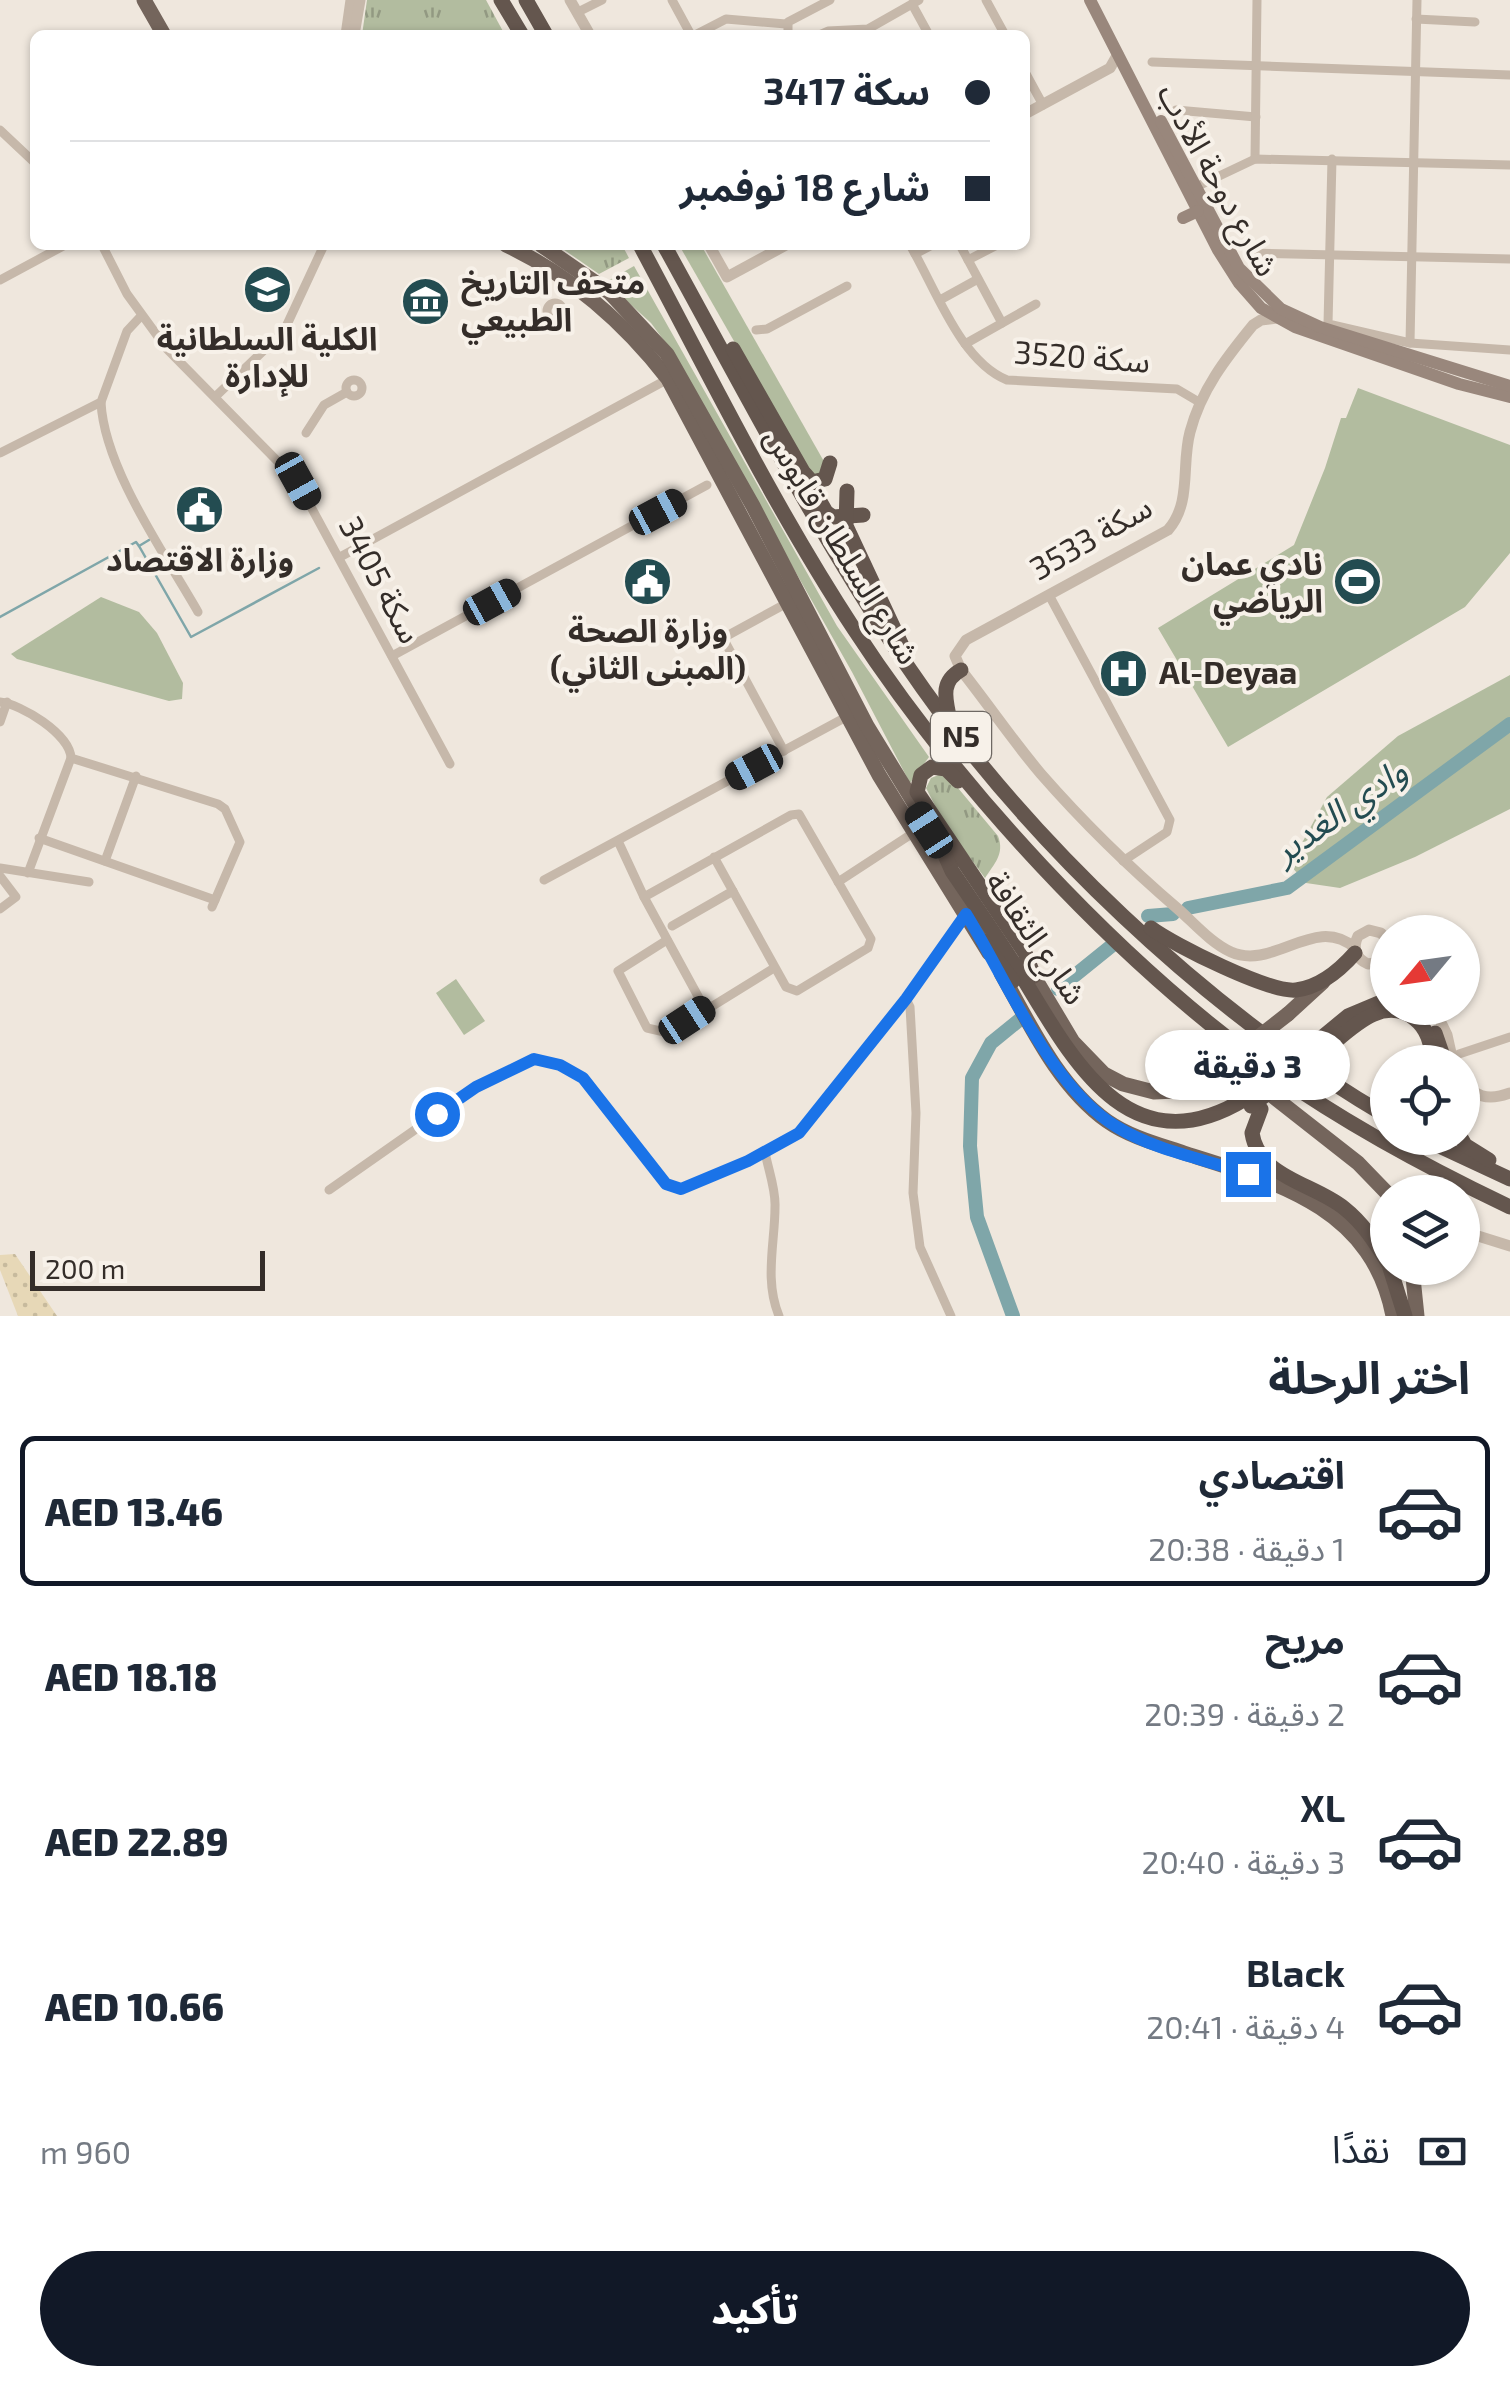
<!DOCTYPE html>
<html lang="ar">
<meta charset="utf-8">
<style>
:root{--surface:#fff;--page:#f6f6f7;--text:#1f2937;--muted:#747a83;--line:#e0e1e3;--accent:#111827}
body{margin:0;font-family:"Exo 2","Noto Sans Arabic",sans-serif;background:var(--page);color:var(--text);direction:rtl;height:100vh;display:flex;flex-direction:column;font-size:38px;white-space:nowrap}
*{box-sizing:border-box;margin:0}
p{font-size:32px;color:var(--muted)}
.icon{flex:none;width:55px;height:55px;fill:none;stroke:currentColor;stroke-width:2;stroke-linecap:round;stroke-linejoin:round}
.map{position:relative;height:1316px;overflow:hidden;direction:ltr}
.panel{display:flex;flex-direction:column;background:var(--surface);flex:1}
.panel>*{flex:none}
.hud{position:absolute;left:30px;top:30px;width:1000px;height:220px;border-radius:15px;box-shadow:0 2px 8px #0004;direction:rtl;display:grid;align-content:center;height:220px;padding:0 40px;background:var(--surface)}
.needle{width:65px;rotate:241deg}
.fabs{position:absolute;left:1370px;top:915px;display:grid;gap:20px}
.fabs a{display:grid;place-items:center;width:110px;height:110px;border-radius:50%;background:var(--surface);box-shadow:0 2px 8px #0004;font-size:50px}
.scale{position:absolute;left:30px;bottom:25px;width:235px;box-sizing:border-box;padding-left:10px;border:5px solid #342d29;border-top:0;font-size:28px;line-height:35px;white-space:nowrap;color:#342d29;-webkit-text-stroke:8px #f7f1e9;paint-order:stroke}
.end{position:absolute;width:45px;height:45px;margin:-22px;border:12px solid #1a73e8;background:#fff;box-shadow:0 0 0 5px #fff}
.from{border-radius:50%}
.bubble{position:absolute;height:70px;border-radius:35px;background:var(--surface);box-shadow:0 2px 8px #0004;font-size:32px;font-weight:800;line-height:70px;text-align:center;direction:rtl}
.car{position:absolute;width:30px;height:60px;margin:-30px -15px;border-radius:12px;box-shadow:0 0 8px 2px #0007;background:linear-gradient(#222 24%,#8ab4d8 0 40%,#222 0 76%,#8ab4d8 0 86%,#222 0)}
.hud b{display:flex;align-items:center;gap:35px;height:95px;font-size:38px}
.hud b+b{border-top:2px solid var(--line)}
.hud i{width:25px;height:25px;background:var(--text)}
ul{padding:0;list-style:none}
li{display:flex;align-items:center;gap:30px;height:150px;margin:0 20px 15px;padding:0 20px;border:5px solid transparent;border-radius:15px}
li div{flex:1}
li b{display:block;font-size:38px}
li em{font-style:normal;font-weight:800}
li.active{border-color:var(--accent)}
li>.icon{width:90px;height:90px;stroke-width:1.5}
h2{padding:0 40px;font-size:45px;line-height:120px}
.pay{display:flex;align-items:center;gap:25px;height:110px;padding:0 40px;font-size:38px}
.pay p{margin-inline-start:auto}
.cta{display:flex;gap:20px;margin-top:auto;padding:20px 40px}
.cta a{flex:1;height:115px;border-radius:60px;background:var(--accent);color:#fff;font-size:40px;font-weight:800;line-height:115px;text-align:center}
.map>svg:first-child{display:block}
.green{fill:#b2bc9f}
.sand{fill:url(#sand-dots)}
.park{fill:url(#park-tufts)}
.lines{fill:none;stroke-linecap:round;stroke-linejoin:round}
.stream{stroke:#7fa6a9;stroke-width:2.5}
.river{stroke:#7fa6a9;stroke-width:14}
.minor{stroke:#c6b8aa;stroke-width:9}
.tertiary{stroke:#c6b8aa;stroke-width:11}
.secondary{stroke:#99877c;stroke-width:12}
.primary{stroke:#74655c;stroke-width:15}
.trunk{stroke:#64564e;stroke-width:15}
.primary-bridge{stroke:#74655c;stroke-width:15}
.trunk-bridge{stroke:#64564e;stroke-width:15}
.route{stroke:#1a73e8;stroke-width:12}
.labels{text-anchor:middle;stroke-width:8;stroke-linejoin:round;paint-order:stroke}
.shield{fill:#f7f1e9;stroke:#6e6863;stroke-width:2.5}
.shield-label{font-size:30px;font-weight:bold;fill:#342d29}
.street-label{font-size:32px;fill:#342d29;stroke:#f7f1e9}
.poi-label{font-size:32px;font-weight:bold;fill:#342d29;stroke:#f7f1e9}
.water-label{font-size:35px;font-style:italic;fill:#234c51;stroke:#f7f1e9}
</style>
<div class="map">
<svg width="1510" height="1316" viewBox="0 0 1510 1316">
<defs>
<pattern id="sand-dots" width="8" height="8" patternUnits="userSpaceOnUse" patternTransform="scale(2.5)"><rect width="8" height="8" fill="#e7d8b7"/><path d="M2 2h.1M6 6h.1" fill="none" stroke="#c7ba9d" stroke-width="1.8" stroke-linecap="round"/></pattern>
<pattern id="park-tufts" width="24" height="20" patternUnits="userSpaceOnUse" patternTransform="scale(2.5)"><rect width="24" height="20" fill="#b2bc9f"/><path d="M3 7l-1-3M5 7V3M7 7l1-3M15 17l-1-3M17 17v-4M19 17l1-3" fill="none" stroke="#929982"/></pattern>
</defs>
<rect width="100%" height="100%" fill="#efe7dd"/>
<g class="green">
<polygon points="679,245 701,245 826,465 821,476 810,474"/>
<polygon points="634,266 837,626 929,757 910,783 852,672 668,346 651,323 606,282"/>
<polygon points="1358,388 1510,445 1510,553 1465,607 1228,747 1158,628 1294,545 1325,468 1341,418 1346,418"/>
<polygon points="101,597 139,612 157,633 183,683 182,699 169,701 17,659 11,654"/>
<polygon points="1510,675 1510,809 1415,857 1340,888 1306,883 1290,865 1327,797 1398,736"/>
<polygon points="456,979 485,1021 464,1035 436,993"/>
</g>
<polygon class="sand" points="15,1254 57,1316 18,1316 0,1270 0,1255"/>
<g class="park">
<polygon points="367,0 486,0 505,35 362,35"/>
<polygon points="557,245 622,245 629,258 599,274"/>
<path d="M941 774 948 776 998 836C1005 854 994 864 985 878L944 823 926 788 931 778Z"/>
</g>
<g class="lines">
<g class="stream">
<polyline points="139,546 191,637 319,568"/>
<polyline points="0,617 136,542 139,546 149,540"/>
</g>
<g class="river">
<polyline points="1188,908 1287,888 1510,724"/>
<polyline points="1148,916 1173,914"/>
<polyline points="1058,989 1115,943"/>
<polyline points="1013,1316 977,1217 970,1146 972,1078 991,1043 1023,1017"/>
</g>
<g class="minor">
<polyline points="672,0 691,35"/>
<polyline points="986,0 1005,35"/>
<polyline points="912,4 929,35"/>
<polyline points="578,12 602,0"/>
<polyline points="1416,19 1475,22"/>
<polyline points="695,35 726,19 786,24"/>
<polyline points="788,35 788,22 830,0"/>
<polyline points="819,35 828,31 868,29 919,0"/>
<polyline points="1152,62 1510,75"/>
<polyline points="1025,72 1043,105"/>
<polyline points="1176,110 1256,117"/>
<polyline points="0,130 35,163"/>
<polyline points="1255,159 1257,0"/>
<polyline points="1332,159 1328,324 1410,343 1510,350"/>
<polyline points="1196,187 1255,159 1510,165"/>
<polyline points="102,245 127,294 167,349 297,481 450,764"/>
<path d="M910 245C935 287 960 361 1007 380L1177 389 1199 402"/>
<polyline points="960,245 1002,323"/>
<polyline points="1251,253 1510,259"/>
<polyline points="915,254 932,245"/>
<polyline points="968,260 997,245"/>
<polyline points="0,280 65,245"/>
<polyline points="940,300 978,279"/>
<circle cx="555" cy="311" r="8"/>
<polyline points="756,330 767,329 847,286"/>
<polyline points="1410,343 1417,0"/>
<polyline points="965,344 1036,304"/>
<circle cx="354" cy="388" r="8"/>
<polyline points="215,397 284,331 324,245"/>
<path d="M101 402C104 468 165 554 198 612"/>
<polyline points="306,433 324,405 347,392"/>
<polyline points="0,453 101,402 127,331 141,316"/>
<polyline points="340,557 668,379"/>
<polyline points="1049,595 1170,820 1167,832 1123,861"/>
<polyline points="392,656 707,485"/>
<path d="M0 702C21 704 70 734 71 758L28 873"/>
<polyline points="0,722 7,702"/>
<polyline points="784,751 723,638 789,602"/>
<polyline points="71,758 218,804 225,809 240,842 212,907"/>
<polyline points="39,838 215,900"/>
<polyline points="618,841 644,897 705,1009"/>
<polyline points="105,861 136,776"/>
<polyline points="0,868 89,882"/>
<polyline points="0,876 16,897 0,909"/>
<polyline points="544,880 848,716"/>
<polyline points="838,882 913,833"/>
<polyline points="644,897 791,815 799,814 871,939 868,948 797,991 786,987 714,857"/>
<polyline points="672,926 733,891"/>
<polyline points="667,940 618,971 647,1028 669,1033 774,968"/>
<polyline points="906,999 910,1007 916,1113 913,1193 920,1247 951,1316"/>
<polyline points="1459,1054 1510,1037"/>
<path d="M765 1152C768 1169 776 1189 775 1207 775 1243 764 1280 779 1316"/>
<polyline points="329,1190 476,1087 534,1059 560,1065 583,1079 666,1184 681,1189 749,1161 799,1133 906,999 966,916"/>
</g>
<g class="tertiary">
<polyline points="570,0 590,35"/>
<polyline points="346,35 351,0"/>
<polyline points="354,35 360,0"/>
<polyline points="1025,114 1110,68 1118,54"/>
<polyline points="709,245 727,277 786,245"/>
<path d="M1277 318 1261 320 1253 325C1226 358 1201 390 1190 432 1181 465 1192 503 1168 530L966 640 955 656 961 670C988 704 1013 741 1041 774 1083 822 1129 867 1178 909 1194 923 1211 943 1231 952 1274 971 1315 913 1355 948"/>
<path d="M1388 941 1381 933 1369 930 1358 936C1352 948 1356 959 1368 964L1380 962 1388 953"/>
<polyline points="1434,1008 1447,1035 1453,1062"/>
<path d="M1462 1076C1472 1098 1489 1101 1510 1093"/>
<polyline points="1462,1231 1510,1246"/>
</g>
<g class="secondary">
<polyline points="1090,0 1218,250 1239,283 1261,308 1295,327 1459,384 1510,397"/>
<polyline points="1161,121 1239,268 1281,309 1320,327 1510,386"/>
<polyline points="1183,218 1198,211"/>
</g>
<g class="primary">
<polyline points="144,0 164,35"/>
<path d="M506 245C571 276 624 322 668 379L879 775 989 953"/>
<polyline points="541,245 609,292 667,354 753,506 867,726 951,863"/>
<polyline points="1027,965 1073,1042 1104,1074 1123,1084 1154,1092 1176,1091 1224,1077 1256,1083 1358,1163 1388,1194"/>
<path d="M1001 973C1030 1024 1057 1085 1107 1121 1130 1137 1157 1144 1184 1153 1276 1182 1372 1207 1393 1316"/>
<polyline points="1288,1014 1323,982"/>
<polyline points="1412,1268 1417,1316"/>
</g>
<g class="trunk">
<polyline points="501,0 522,35"/>
<polyline points="526,0 546,35"/>
<path d="M640 245C709 374 774 507 854 629 958 788 1113 956 1267 1068 1344 1123 1426 1167 1510 1207"/>
<path d="M664 245C742 386 816 531 906 664 1024 838 1206 1011 1388 1117"/>
<polyline points="733,349 826,512 833,517 863,515"/>
<polyline points="805,474 812,482 825,479 830,463"/>
<polyline points="847,491 846,526 903,648"/>
<path d="M949 716C945 697 941 681 961 670"/>
<polyline points="958,781 946,769 932,767 921,775 917,792 1025,953 1034,976"/>
<path d="M944 853 952 871C975 905 998 938 1020 973 1071 1057 1128 1170 1245 1099"/>
<path d="M1151 928C1174 945 1270 993 1296 990 1321 987 1340 970 1355 953"/>
<polyline points="983,941 1013,981"/>
<polyline points="1435,1033 1445,1062"/>
<polyline points="1314,1044 1348,1016 1379,1003"/>
<path d="M1324 1051C1349 1031 1382 993 1415 1019 1429 1030 1432 1046 1432 1062"/>
<path d="M1261 1109 1252 1133C1259 1178 1313 1183 1344 1208 1363 1223 1375 1242 1388 1263"/>
<polyline points="1422,1138 1510,1179"/>
<polyline points="1461,1138 1465,1145 1489,1160"/>
<polyline points="1390,1268 1405,1316"/>
</g>
<polyline class="primary-bridge" points="1220,1067 1288,1014"/>
<g class="trunk-bridge">
<polyline points="1251,1095 1314,1044"/>
<polyline points="1251,1106 1324,1051"/>
</g>
</g>
<g class="lines">
<path class="route" d="M437 1114 476 1087 534 1059 560 1065 583 1078 666 1184 681 1189 748 1161 799 1133 906 999 966 914C1007 980 1050 1087 1117 1127 1156 1151 1205 1159 1248 1174"/>
</g>
<defs>
<symbol id="university-disc" viewBox="-11 -11 22 22"><circle r="9.5" fill="#234c51" stroke="#f7f1e9"/><path d="M0-5L7-2L0 1L-7-2ZM-4 1L0 2.5L4 1V4Q0 6-4 4Z" fill="#fff"/></symbol>
<symbol id="museum-disc" viewBox="-11 -11 22 22"><circle r="9.5" fill="#234c51" stroke="#f7f1e9"/><path d="M0-6L6-3V-2H-6V-3ZM-5-1h2V3h-2ZM-1-1h2V3h-2ZM3-1h2V3H3ZM-6 4H6V6H-6Z" fill="#fff"/></symbol>
<symbol id="civic-disc" viewBox="-11 -11 22 22"><circle r="9.5" fill="#234c51" stroke="#f7f1e9"/><path d="M-.6-6.5H3V-4.5H.6V-3L4-1V1h2V6H-6V1h2V-1L-.6-3ZM-1.2 2.5V6h2.4V2.5Z" fill="#fff"/></symbol>
<symbol id="stadium-disc" viewBox="-11 -11 22 22"><circle r="9.5" fill="#234c51" stroke="#f7f1e9"/><path d="M0-5a6.5 5 0 1 0 0 10a6.5 5 0 1 0 0-10ZM-3.5-1.8h7v3.6h-7Z" fill="#fff"/></symbol>
<symbol id="hospital-disc" viewBox="-11 -11 22 22"><circle r="9.5" fill="#234c51" stroke="#f7f1e9"/><path d="M-5-5h3v3.5h4V-5h3V5h-3V1.5h-4V5h-3Z" fill="#fff"/></symbol>
</defs>
<g fill-rule="evenodd">
<use href="#university-disc" x="240" y="262" width="55" height="55"/>
<use href="#museum-disc" x="398" y="274" width="55" height="55"/>
<use href="#civic-disc" x="172" y="482" width="55" height="55"/>
<use href="#civic-disc" x="620" y="554" width="55" height="55"/>
<use href="#stadium-disc" x="1330" y="554" width="55" height="55"/>
<use href="#hospital-disc" x="1096" y="646" width="55" height="55"/>
</g>
<g class="labels">
<rect class="shield" x="931" y="712" width="60" height="50" rx="8"/>
<g class="shield-label">
<text x="961" y="747">N5</text>
</g>
<g class="street-label">
<text transform="translate(1218 180) rotate(61)" y="11">شارع دوحة الأدب</text>
<text transform="translate(1082 357) rotate(4)" y="11">سكة 3520</text>
<text transform="translate(1091 538) rotate(-30)" y="11">سكة 3533</text>
<text transform="translate(842 546) rotate(59)" y="11">شارع السلطان قابوس</text>
<text transform="translate(380 580) rotate(62)" y="11">سكة 3405</text>
<text transform="translate(1036 938) rotate(56)" y="11">شارع الثقافة</text>
</g>
<g class="poi-label">
<text x="461" y="294" text-anchor="start">متحف التاريخ<tspan x="461" dy="37">الطبيعي</tspan></text>
<text x="267" y="350">الكلية السلطانية<tspan x="267" dy="37">للإدارة</tspan></text>
<text x="200" y="571">وزارة الاقتصاد</text>
<text x="1323" y="575" text-anchor="end">نادي عمان<tspan x="1323" dy="37">الرياضي</tspan></text>
<text x="648" y="642">وزارة الصحة<tspan x="648" dy="37">(المبنى الثاني)</tspan></text>
<text x="1159" y="684" text-anchor="start">Al-Deyaa</text>
</g>
<g class="water-label">
<text transform="translate(1340 811) rotate(-35)" y="12">وادي الغدير</text>
</g>
</g>
</svg>
<div class="fabs">
<a><svg class="needle" viewBox="-14 -14 28 28"><path d="M0-13l5 13h-10z" fill="#e53935"/><path d="M0 13l5-13h-10z" fill="#747a83"/></svg></a>
<a><svg class="icon" aria-label="locate" viewBox="0 0 24 24"><circle cx="12" cy="12" r="6"/><path d="M12 2v4M12 18v4M2 12h4M18 12h4"/></svg></a>
<a><svg class="icon" aria-label="layers" viewBox="0 0 24 24"><path d="M12 4l9 5-9 5-9-5zM3 14l9 5 9-5"/></svg></a>
</div>
<div class="scale">200 m</div>
<i class="end from" style="left:437px;top:1114px"></i>
<i class="end" style="left:1248px;top:1174px"></i>
<div class="bubble" style="left:1145px;top:1030px;width:205px">3 دقيقة</div>
<i class="car" style="left:298px;top:481px;rotate:151deg"></i>
<i class="car" style="left:658px;top:512px;rotate:62deg"></i>
<i class="car" style="left:492px;top:602px;rotate:61deg"></i>
<i class="car" style="left:754px;top:767px;rotate:242deg"></i>
<i class="car" style="left:929px;top:830px;rotate:327deg"></i>
<i class="car" style="left:687px;top:1020px;rotate:57deg"></i>
<div class="hud">
<b><i class="from"></i>سكة 3417</b>
<b><i></i>شارع 18 نوفمبر</b>
</div>
</div>
<section class="panel">
<h2>اختر الرحلة</h2>
<ul>
<li class="active"><svg class="icon" aria-label="car" viewBox="0 0 24 24"><path d="M5 17H2v-5l4-1 3-4h7l3 4 3 1v5h-3M9 17h6M6 11h13"/><circle cx="7" cy="17" r="2"/><circle cx="17" cy="17" r="2"/></svg><div><b>اقتصادي</b><p>1 دقيقة · 20:38</p></div><em>AED 13.46</em></li>
<li><svg class="icon" aria-label="car" viewBox="0 0 24 24"><path d="M5 17H2v-5l4-1 3-4h7l3 4 3 1v5h-3M9 17h6M6 11h13"/><circle cx="7" cy="17" r="2"/><circle cx="17" cy="17" r="2"/></svg><div><b>مريح</b><p>2 دقيقة · 20:39</p></div><em>AED 18.18</em></li>
<li><svg class="icon" aria-label="car" viewBox="0 0 24 24"><path d="M5 17H2v-5l4-1 3-4h7l3 4 3 1v5h-3M9 17h6M6 11h13"/><circle cx="7" cy="17" r="2"/><circle cx="17" cy="17" r="2"/></svg><div><b>XL</b><p>3 دقيقة · 20:40</p></div><em>AED 22.89</em></li>
<li><svg class="icon" aria-label="car" viewBox="0 0 24 24"><path d="M5 17H2v-5l4-1 3-4h7l3 4 3 1v5h-3M9 17h6M6 11h13"/><circle cx="7" cy="17" r="2"/><circle cx="17" cy="17" r="2"/></svg><div><b>Black</b><p>4 دقيقة · 20:41</p></div><em>AED 10.66</em></li>
</ul>
<div class="pay"><svg class="icon" aria-label="cash" viewBox="0 0 24 24"><path d="M3 7h18v10H3z"/><circle cx="12" cy="12" r="2"/></svg>نقدًا<p>960 m</p></div>
<div class="cta"><a>تأكيد</a></div>
</section>
